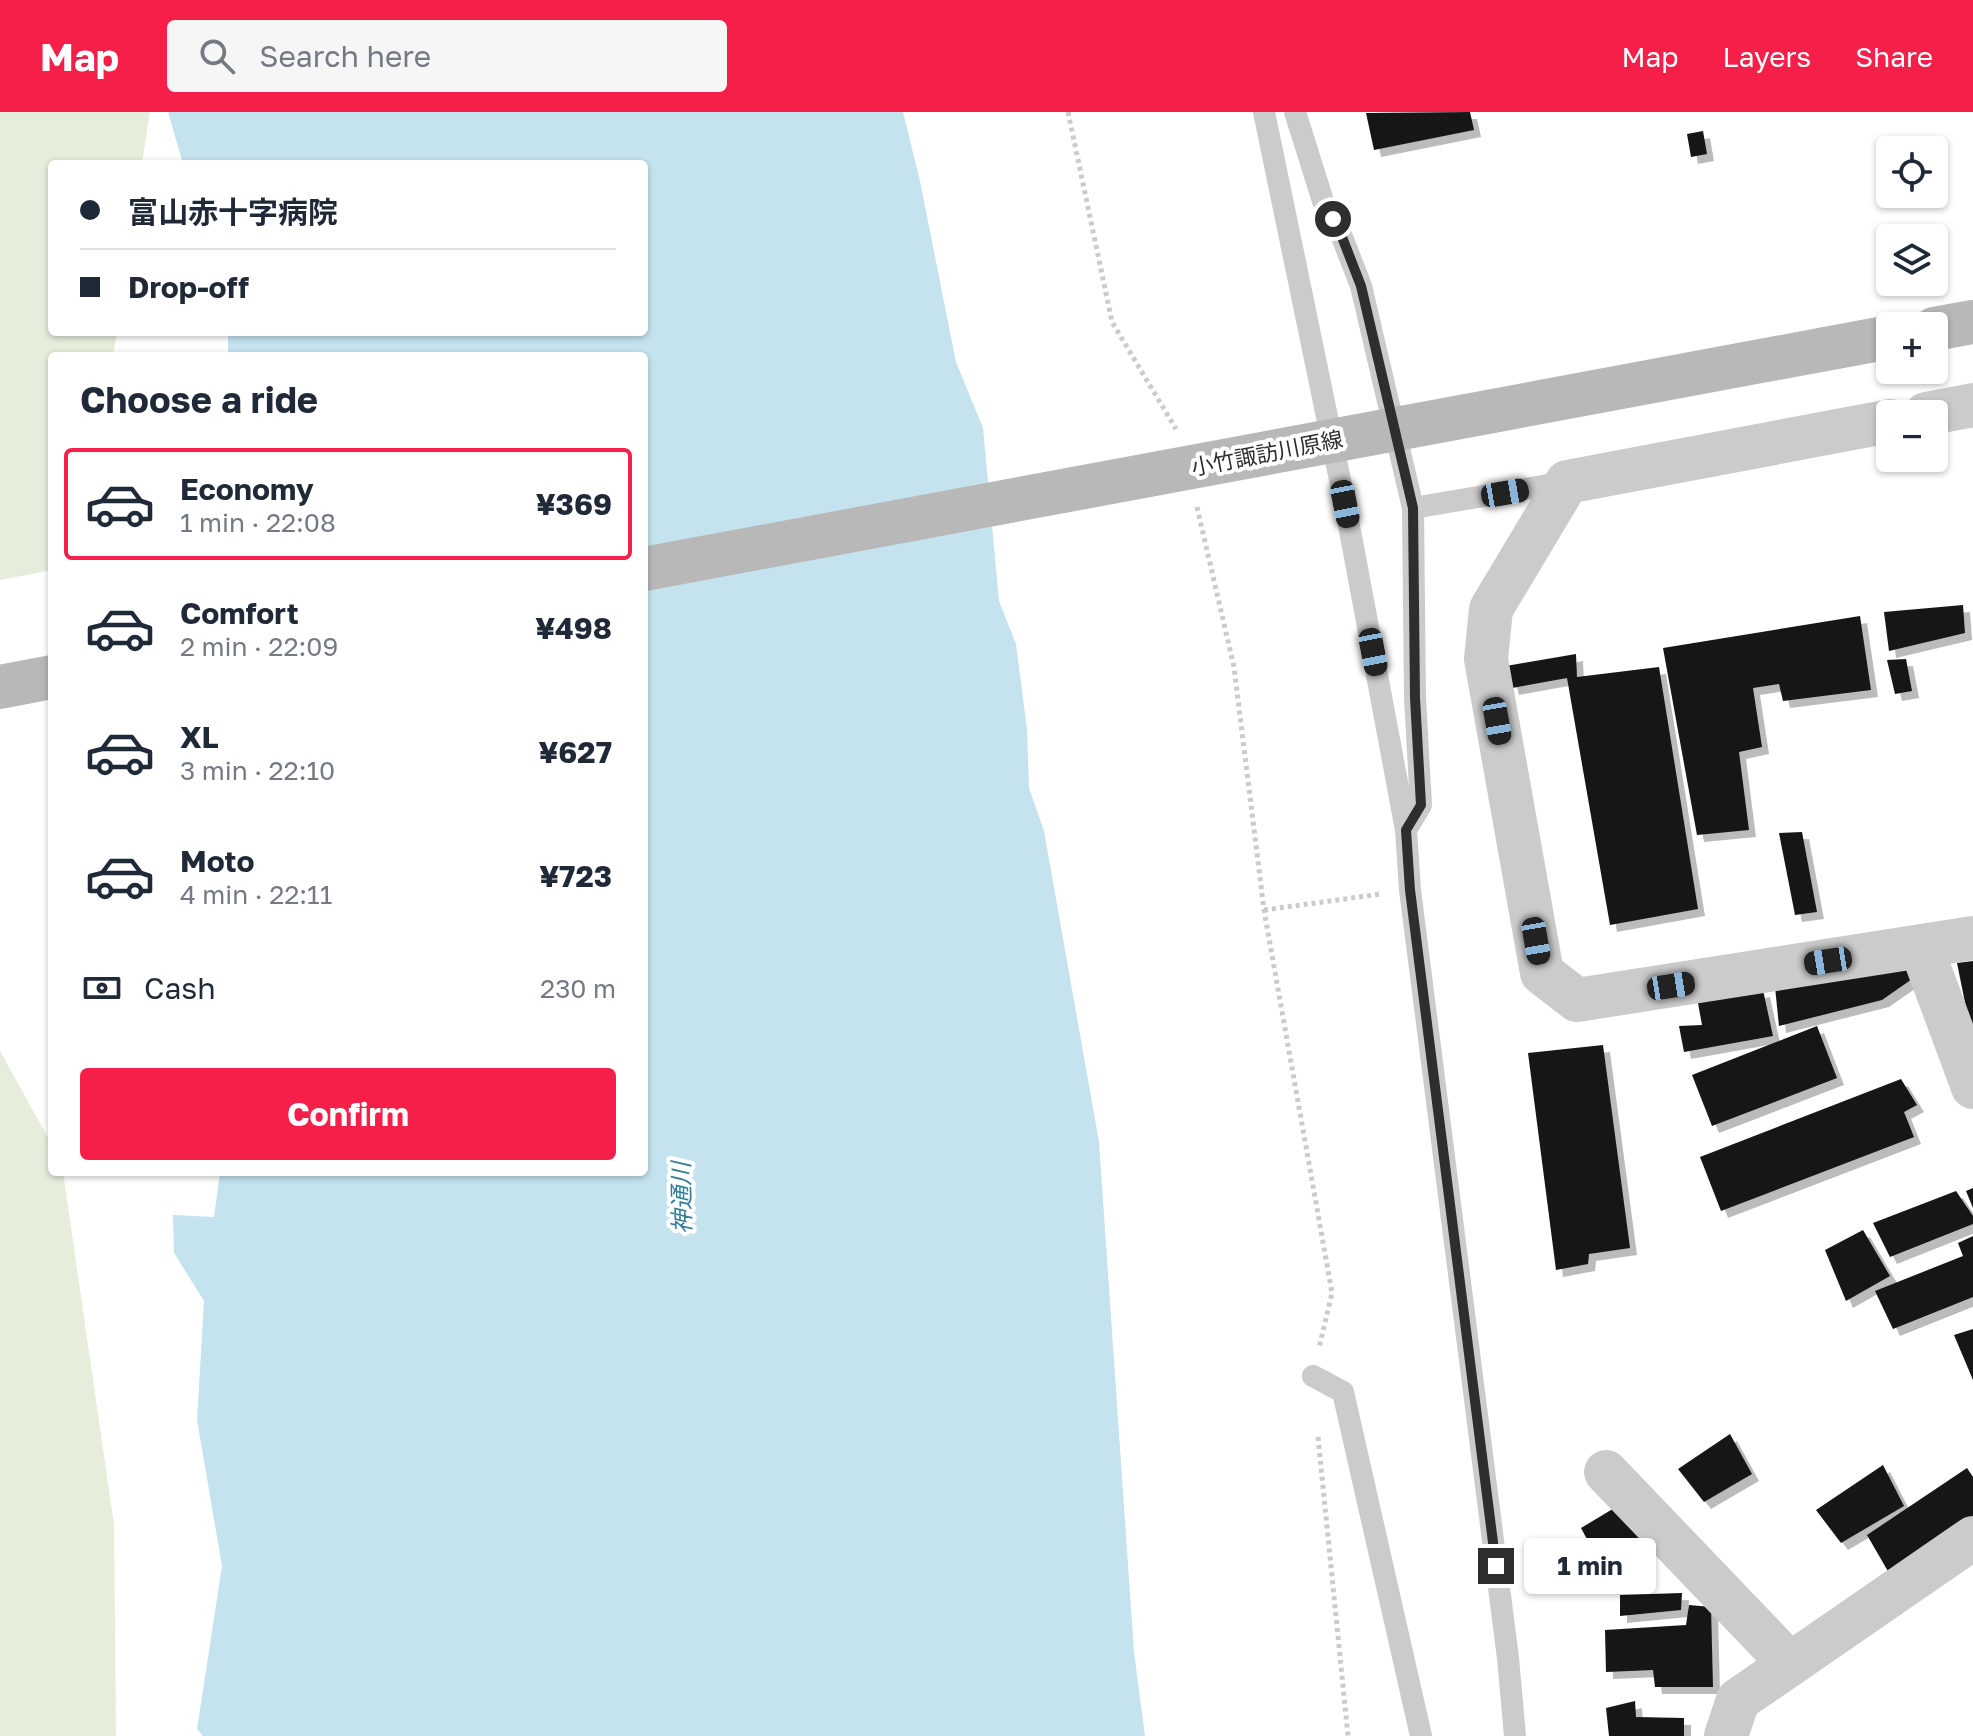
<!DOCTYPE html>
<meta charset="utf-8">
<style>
:root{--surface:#fff;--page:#f6f6f7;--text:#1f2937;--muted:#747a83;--line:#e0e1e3;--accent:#f61f4a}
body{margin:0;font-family:"Golos Text","Noto Sans JP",sans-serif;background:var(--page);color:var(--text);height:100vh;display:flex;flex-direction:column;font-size:30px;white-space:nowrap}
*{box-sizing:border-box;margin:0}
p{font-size:26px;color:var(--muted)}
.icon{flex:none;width:44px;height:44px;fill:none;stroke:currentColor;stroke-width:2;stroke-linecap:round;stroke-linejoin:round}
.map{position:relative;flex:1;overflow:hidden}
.drawer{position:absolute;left:48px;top:240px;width:600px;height:824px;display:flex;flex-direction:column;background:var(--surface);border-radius:8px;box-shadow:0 2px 6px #0004}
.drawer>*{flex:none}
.top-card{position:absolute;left:48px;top:48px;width:600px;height:176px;border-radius:8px;box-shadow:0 2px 6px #0004;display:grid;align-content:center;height:176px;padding:0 32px;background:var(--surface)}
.fabs{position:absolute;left:1876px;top:24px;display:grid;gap:16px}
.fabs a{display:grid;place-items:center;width:72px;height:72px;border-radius:8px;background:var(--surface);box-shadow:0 2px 6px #0004;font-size:40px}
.end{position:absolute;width:36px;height:36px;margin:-18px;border:10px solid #2e2e2e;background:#fff;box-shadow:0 0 0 4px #fff}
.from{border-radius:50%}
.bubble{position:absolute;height:56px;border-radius:8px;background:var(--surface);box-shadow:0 2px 6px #0004;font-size:26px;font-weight:700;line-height:56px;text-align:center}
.car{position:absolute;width:24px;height:48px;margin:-24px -12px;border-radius:10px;box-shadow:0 0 6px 2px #0007;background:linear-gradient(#222 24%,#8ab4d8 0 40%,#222 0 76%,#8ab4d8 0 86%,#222 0)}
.top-card b{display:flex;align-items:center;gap:28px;height:76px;font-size:30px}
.top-card b+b{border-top:2px solid var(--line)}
.top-card i{width:20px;height:20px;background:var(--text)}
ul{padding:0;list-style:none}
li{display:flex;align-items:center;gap:24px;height:112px;margin:0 16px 12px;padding:0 16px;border:4px solid transparent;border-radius:8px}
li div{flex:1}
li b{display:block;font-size:30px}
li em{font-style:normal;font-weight:700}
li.active{border-color:var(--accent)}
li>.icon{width:72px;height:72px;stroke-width:1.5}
h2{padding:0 32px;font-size:36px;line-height:96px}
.pay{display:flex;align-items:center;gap:20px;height:88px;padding:0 32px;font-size:30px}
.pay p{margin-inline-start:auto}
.cta{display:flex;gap:16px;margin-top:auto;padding:16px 32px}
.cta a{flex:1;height:92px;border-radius:8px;background:var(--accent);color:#fff;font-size:32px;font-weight:700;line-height:92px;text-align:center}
header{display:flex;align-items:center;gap:48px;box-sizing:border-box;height:112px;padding:0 40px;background:var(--accent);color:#fff}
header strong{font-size:38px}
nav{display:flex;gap:44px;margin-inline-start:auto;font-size:28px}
.search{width:560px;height:72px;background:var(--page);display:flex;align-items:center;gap:20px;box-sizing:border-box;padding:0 28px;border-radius:8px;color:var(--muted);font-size:30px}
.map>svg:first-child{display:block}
.green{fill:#e6edda}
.water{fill:#c4e3ef}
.building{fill:#151515;filter:url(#shadow)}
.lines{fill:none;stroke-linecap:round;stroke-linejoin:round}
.path{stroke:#cbcbcb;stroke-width:5;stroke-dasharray:4 4;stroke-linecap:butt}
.lane{stroke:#cbcbcb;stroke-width:22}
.street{stroke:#cbcbcb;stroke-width:44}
.secondary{stroke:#b8b8b8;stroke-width:44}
.secondary-bridge{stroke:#b8b8b8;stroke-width:44}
.route{stroke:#2e2e2e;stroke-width:10}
.labels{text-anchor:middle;stroke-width:8;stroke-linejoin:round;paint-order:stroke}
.street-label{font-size:22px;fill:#2e2e2e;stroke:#fff}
.water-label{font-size:24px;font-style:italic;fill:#347e97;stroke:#fff}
</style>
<header>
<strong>Map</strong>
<div class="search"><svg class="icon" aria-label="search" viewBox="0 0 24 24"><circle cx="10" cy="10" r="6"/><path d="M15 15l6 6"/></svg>Search here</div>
<nav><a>Map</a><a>Layers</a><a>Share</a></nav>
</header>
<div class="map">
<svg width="1973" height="1624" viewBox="0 0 1973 1624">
<defs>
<filter id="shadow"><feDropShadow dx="7" dy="7" stdDeviation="0" flood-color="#0004"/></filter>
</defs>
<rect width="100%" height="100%" fill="#fff"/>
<g class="green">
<polygon points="0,0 150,0 142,52 52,52 52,220 117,220 113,244 52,244 52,458 0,468"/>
<polygon points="0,939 52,1033 52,1060 63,1060 114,1413 116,1624 0,1624"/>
</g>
<polygon class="water" points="168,0 903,0 920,69 956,250 983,316 999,489 1016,532 1027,617 1029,676 1044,719 1099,1030 1134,1540 1145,1624 203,1624 197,1617 222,1454 197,1308 204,1189 174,1141 173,1103 214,1105 220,1060 644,1060 644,244 228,244 228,220 644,220 644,52 183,52"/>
<g class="building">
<polygon points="1470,0 1474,18 1374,38 1366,1"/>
<polygon points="1703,19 1707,42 1691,45 1687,22"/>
<polygon points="1963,493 1965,521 1889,539 1884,500"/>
<polygon points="1860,504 1871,578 1783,589 1779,572 1753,576 1762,635 1739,640 1749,718 1697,723 1663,536"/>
<polygon points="1576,542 1577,565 1659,555 1698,797 1610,813 1567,566 1512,576 1506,554"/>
<polygon points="1906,547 1912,579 1895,582 1887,548"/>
<polygon points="1802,720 1817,800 1795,803 1779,721"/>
<polygon points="1973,849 1973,925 1972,925 1957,851"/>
<polygon points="1908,852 1912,867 1882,888 1779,914 1775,875"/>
<polygon points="1763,878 1773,924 1684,940 1679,914 1702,913 1698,891"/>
<polygon points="1817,914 1837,966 1712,1014 1692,963"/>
<polygon points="1603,933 1630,1136 1589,1142 1588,1152 1556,1158 1528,941"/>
<polygon points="1901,967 1917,993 1904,1000 1914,1025 1721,1099 1700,1045"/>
<polygon points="1973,1076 1973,1096 1966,1079"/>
<polygon points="1956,1079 1973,1104 1973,1112 1890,1145 1873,1111"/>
<polygon points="1863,1118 1890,1164 1846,1189 1825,1138"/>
<polygon points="1973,1124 1973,1185 1893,1217 1875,1179 1963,1144 1958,1131"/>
<polygon points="1973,1217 1973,1268 1954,1223"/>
<polygon points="1730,1322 1752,1362 1704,1390 1678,1357"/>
<polygon points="1883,1353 1904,1394 1841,1431 1816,1398"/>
<polygon points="1967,1356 1973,1365 1973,1406 1889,1461 1867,1423"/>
<polygon points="1616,1395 1648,1436 1605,1461 1581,1416"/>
<polygon points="1682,1481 1681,1498 1620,1504 1620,1483"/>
<polygon points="1689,1493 1711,1495 1713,1575 1655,1575 1653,1558 1606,1560 1605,1518 1686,1513"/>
<polygon points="1635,1589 1636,1605 1684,1606 1684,1624 1609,1624 1606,1596"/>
</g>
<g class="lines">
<g class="path">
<polyline points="1068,0 1112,210 1176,317"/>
<polyline points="1197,395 1234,555 1264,798 1332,1181 1319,1236"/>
<polyline points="1264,798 1381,782"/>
<polyline points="1318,1325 1348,1624"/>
</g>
<g class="lane">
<polyline points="1264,0 1345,392 1406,718 1410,778 1508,1546 1515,1624"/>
<polyline points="1295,0 1323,89 1342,125 1361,174 1413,396 1415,586 1421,693 1406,718"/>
<polyline points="1413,396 1566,370"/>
<polyline points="1313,1264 1343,1280 1421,1624"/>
</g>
<g class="street">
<polyline points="1926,302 1973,293"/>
<polyline points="1890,309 1567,370 1491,497 1486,547 1542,861 1577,888 1973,826"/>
<polyline points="1921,835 1973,975"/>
<polyline points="1606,1360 1790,1552"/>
<polyline points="1726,1624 1738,1588 1973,1426"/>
</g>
<g class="secondary">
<polyline points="1934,217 1973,210"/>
<polyline points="0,575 52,565"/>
</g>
<polyline class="secondary-bridge" points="644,457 1890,225"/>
</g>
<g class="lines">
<polyline class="route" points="1333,107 1342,125 1361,174 1413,396 1415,586 1421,693 1406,718 1410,778 1496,1454"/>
</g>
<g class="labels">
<g class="street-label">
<text transform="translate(1267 341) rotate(-11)" y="8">小竹諏訪川原線</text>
</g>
<g class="water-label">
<text transform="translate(682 1086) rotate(-91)" y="8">神通川</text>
</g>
</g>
</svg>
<div class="fabs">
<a><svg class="icon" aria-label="locate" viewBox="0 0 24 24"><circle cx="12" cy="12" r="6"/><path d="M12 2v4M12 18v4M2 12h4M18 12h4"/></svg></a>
<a><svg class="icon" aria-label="layers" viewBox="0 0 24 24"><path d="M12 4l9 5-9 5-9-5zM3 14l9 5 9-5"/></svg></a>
<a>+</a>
<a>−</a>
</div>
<i class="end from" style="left:1333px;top:107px"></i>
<i class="end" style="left:1496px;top:1454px"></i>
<div class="bubble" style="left:1524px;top:1426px;width:132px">1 min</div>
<i class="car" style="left:1505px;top:381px;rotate:80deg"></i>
<i class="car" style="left:1345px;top:392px;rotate:169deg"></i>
<i class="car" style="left:1373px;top:540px;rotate:169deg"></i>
<i class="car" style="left:1497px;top:609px;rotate:170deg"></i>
<i class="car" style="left:1536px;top:829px;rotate:170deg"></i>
<i class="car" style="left:1828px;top:849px;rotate:261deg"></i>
<i class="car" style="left:1671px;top:874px;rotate:81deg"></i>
<div class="top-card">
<b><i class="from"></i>富山赤十字病院</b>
<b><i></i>Drop-off</b>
</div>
<section class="drawer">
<h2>Choose a ride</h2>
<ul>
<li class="active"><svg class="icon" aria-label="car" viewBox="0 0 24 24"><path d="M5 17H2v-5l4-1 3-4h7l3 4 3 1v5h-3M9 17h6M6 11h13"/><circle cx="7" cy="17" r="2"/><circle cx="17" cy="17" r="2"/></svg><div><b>Economy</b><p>1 min · 22:08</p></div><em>¥369</em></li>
<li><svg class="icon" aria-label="car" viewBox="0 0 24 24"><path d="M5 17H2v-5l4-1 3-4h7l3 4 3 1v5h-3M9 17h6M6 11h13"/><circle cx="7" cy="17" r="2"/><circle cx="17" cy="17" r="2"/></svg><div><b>Comfort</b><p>2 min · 22:09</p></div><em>¥498</em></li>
<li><svg class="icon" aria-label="car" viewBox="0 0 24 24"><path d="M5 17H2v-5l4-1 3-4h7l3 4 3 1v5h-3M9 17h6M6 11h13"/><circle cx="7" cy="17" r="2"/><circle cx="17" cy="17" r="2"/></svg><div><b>XL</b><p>3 min · 22:10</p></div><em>¥627</em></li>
<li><svg class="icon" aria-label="car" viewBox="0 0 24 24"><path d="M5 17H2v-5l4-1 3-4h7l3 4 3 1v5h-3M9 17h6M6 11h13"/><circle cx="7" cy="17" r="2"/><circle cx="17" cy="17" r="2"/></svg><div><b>Moto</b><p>4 min · 22:11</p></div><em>¥723</em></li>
</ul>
<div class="pay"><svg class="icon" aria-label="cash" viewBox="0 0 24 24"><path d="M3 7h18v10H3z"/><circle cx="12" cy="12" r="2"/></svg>Cash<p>230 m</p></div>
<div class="cta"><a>Confirm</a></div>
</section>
</div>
